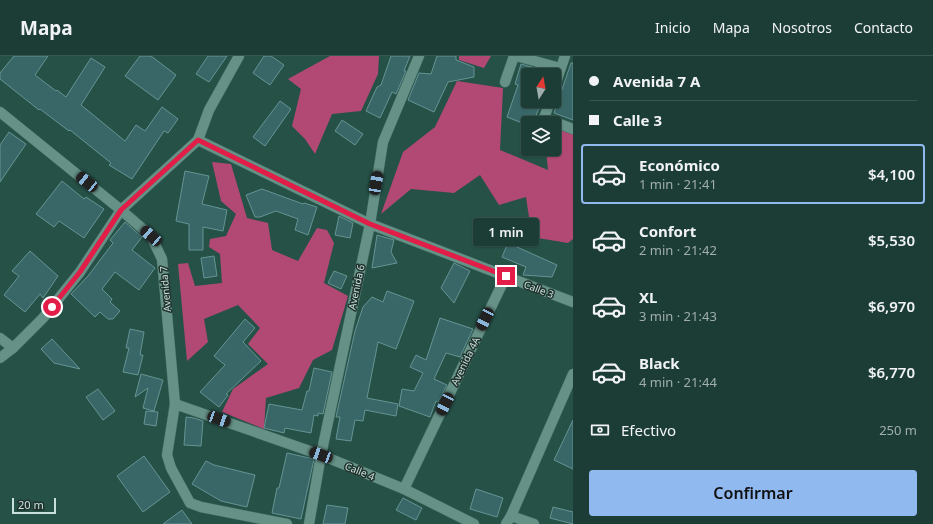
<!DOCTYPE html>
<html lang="es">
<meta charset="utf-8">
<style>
:root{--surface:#1c3d35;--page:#25443d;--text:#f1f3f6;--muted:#a0aead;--line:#3a5650;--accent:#90b9f0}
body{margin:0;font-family:"Noto Sans",sans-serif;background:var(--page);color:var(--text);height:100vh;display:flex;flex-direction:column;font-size:15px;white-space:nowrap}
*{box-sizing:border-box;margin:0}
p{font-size:13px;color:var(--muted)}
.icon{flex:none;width:22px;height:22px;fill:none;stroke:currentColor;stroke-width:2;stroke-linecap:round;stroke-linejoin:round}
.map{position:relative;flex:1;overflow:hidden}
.sheet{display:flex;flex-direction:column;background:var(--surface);width:360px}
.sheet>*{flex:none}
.top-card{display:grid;align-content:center;height:88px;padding:0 16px;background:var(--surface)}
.needle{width:26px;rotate:11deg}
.buttons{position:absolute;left:521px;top:12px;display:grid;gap:8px}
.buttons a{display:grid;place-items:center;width:40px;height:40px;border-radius:4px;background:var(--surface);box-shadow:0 1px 3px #0004,0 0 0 1px var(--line);font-size:20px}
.scale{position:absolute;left:12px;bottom:10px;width:44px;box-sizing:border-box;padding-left:4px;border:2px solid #c9e0da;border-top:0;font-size:11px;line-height:14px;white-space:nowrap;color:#c9e0da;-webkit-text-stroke:3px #20322d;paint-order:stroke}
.end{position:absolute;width:18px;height:18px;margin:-9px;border:5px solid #e11d48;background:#fff;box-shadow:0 0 0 2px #fff}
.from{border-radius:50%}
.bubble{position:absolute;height:28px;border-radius:4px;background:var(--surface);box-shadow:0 1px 3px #0004,0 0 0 1px var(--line);font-size:13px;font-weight:600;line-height:28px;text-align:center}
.car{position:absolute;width:12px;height:24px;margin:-12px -6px;border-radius:5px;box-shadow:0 0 3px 1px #0007;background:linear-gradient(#222 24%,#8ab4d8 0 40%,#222 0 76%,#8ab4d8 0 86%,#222 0)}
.top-card b{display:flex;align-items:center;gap:14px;height:38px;font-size:15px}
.top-card b+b{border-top:1px solid var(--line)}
.top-card i{width:10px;height:10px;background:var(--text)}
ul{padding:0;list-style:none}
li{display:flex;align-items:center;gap:12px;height:60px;margin:0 8px 6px;padding:0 8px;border:2px solid transparent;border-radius:4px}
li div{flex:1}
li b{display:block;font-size:15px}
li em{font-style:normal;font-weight:600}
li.selected{border-color:var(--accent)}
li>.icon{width:36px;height:36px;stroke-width:1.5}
.pay{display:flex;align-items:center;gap:10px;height:44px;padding:0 16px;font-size:15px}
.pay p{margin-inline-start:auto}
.primary-button{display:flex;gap:8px;margin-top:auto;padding:8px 16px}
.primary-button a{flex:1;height:46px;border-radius:4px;background:var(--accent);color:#111;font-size:16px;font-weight:600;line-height:46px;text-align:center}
header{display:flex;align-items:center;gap:24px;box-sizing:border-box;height:56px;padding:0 20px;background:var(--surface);border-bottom:1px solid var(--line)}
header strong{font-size:19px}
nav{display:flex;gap:22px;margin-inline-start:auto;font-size:14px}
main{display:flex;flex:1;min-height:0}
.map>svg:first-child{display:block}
.forest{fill:#b24974}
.building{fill:#396768;stroke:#659494}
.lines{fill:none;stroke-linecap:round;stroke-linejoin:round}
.minor-casing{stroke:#497068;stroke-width:11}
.minor{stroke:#659186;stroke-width:10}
.route{stroke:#e11d48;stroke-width:5}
.labels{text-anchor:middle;stroke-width:3;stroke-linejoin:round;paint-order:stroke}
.street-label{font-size:10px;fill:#c9e0da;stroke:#20322d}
</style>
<header>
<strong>Mapa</strong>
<nav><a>Inicio</a><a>Mapa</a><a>Nosotros</a><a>Contacto</a></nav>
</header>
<main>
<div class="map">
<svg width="573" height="468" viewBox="0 0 573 468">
<rect width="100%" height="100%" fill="#265147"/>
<g class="forest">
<polygon points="330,0 379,0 378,18 361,55 332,58 315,98 305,83 292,70 301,33 288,23"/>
<polygon points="459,0 491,0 484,12 459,4"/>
<polygon points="457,25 503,32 500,94 548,114 546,93 554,93 554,75 573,75 573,183 568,187 532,181 526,141 499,149 480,119 454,137 411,133 381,158 403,96 435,71"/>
<polygon points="212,106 231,108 247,162 268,167 272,194 298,205 317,172 327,174 334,187 324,227 348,240 332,294 313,304 299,332 266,342 264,373 222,356 233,333 268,308 248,288 260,272 238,249 204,263 208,286 187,305 178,208 188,207 195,230 222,227 220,198 209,191 210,183 226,180 236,158 221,145"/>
</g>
<g class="building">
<polygon points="14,0 48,0 35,19 56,35 57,34 66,41 91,2 105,11 81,49 125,85 136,69 145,75 162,51 178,63 168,77 164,75 132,123 109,109 111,107 70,74 69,75 40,53 39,54 0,23 0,17"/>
<polygon points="140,0 151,0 176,19 158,44 125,20"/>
<polygon points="208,0 227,0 209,26 196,18"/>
<polygon points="264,0 271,0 284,9 270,29 253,17"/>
<polygon points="391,0 410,0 404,15 406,15 396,38 392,36 380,62 366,55 377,31 381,29"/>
<polygon points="437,0 456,0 456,4 474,11 474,21 448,26 434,56 408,44 419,17 431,18"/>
<polygon points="571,7 573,7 573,64 554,57"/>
<polygon points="521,8 552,17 551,19 528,19 528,49 539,52 533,67 522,67 507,61 518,29 515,28"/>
<polygon points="280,45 291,53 265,90 253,81"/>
<polygon points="342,64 363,78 355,89 335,75"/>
<polygon points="9,76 26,88 0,126 0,89"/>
<polygon points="185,115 209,120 202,148 227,154 223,175 203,171 203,194 189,194 189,168 176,165"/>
<polygon points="62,125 84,143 86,141 104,153 84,182 59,165 54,171 36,158"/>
<polygon points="262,133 303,148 304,147 317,151 308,179 295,174 298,163 276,155 260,161 255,161 246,139"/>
<polygon points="339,160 353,167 350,182 335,179"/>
<polygon points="125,166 142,181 132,194 155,212 139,234 115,216 102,233 112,243 110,246 120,255 113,263 108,263 100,256 95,261 71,238 88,220 113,187 110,184"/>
<polygon points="377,179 394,184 391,196 397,207 372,212"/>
<polygon points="508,187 557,209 552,221 523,219 526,211 502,201"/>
<polygon points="30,195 58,220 43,242 40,238 25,256 4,239 19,220 12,215"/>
<polygon points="214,200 217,220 204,222 201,202"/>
<polygon points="454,207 470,215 454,247 441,232"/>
<polygon points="334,215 347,220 341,233 328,227"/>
<polygon points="387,235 414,245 396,293 378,286 367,342 398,348 396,360 365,354 363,365 355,364 351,385 336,383 340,361 336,361 355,275 363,251 372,241 383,246"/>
<polygon points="440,262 473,273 460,301 446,297 434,323 447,329 438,346 436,345 430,361 399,350 402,333 414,335 423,317 410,311 416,299 426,304"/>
<polygon points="245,263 255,272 243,286 261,305 226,338 228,339 219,351 200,336 225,309 214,300"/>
<polygon points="130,273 144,276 140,299 143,299 138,319 123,316 129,292 126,292"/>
<polygon points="52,283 80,313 54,307 41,293"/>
<polygon points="314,312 332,316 323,358 318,357 318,360 314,359 311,377 285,372 284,377 264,372 269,348 302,354 307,335 309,335"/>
<polygon points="141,318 163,324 154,355 143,352 148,332 135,341"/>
<polygon points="98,333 115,355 103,364 86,341"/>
<polygon points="146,355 158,356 156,370 144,368"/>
<polygon points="186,361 194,362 203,365 201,390 184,389"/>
<polygon points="573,364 573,413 554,404"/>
<polygon points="287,397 314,403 301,463 272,457 277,432 279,432"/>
<polygon points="144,400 170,436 143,456 117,420"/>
<polygon points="206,405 214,409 255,419 247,451 221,445 192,428"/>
<polygon points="476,433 503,442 497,461 470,453"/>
<polygon points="403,442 422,452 416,464 396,454"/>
<polygon points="327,449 348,452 345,468 323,468"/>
<polygon points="553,451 573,456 573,468 550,462"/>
<polygon points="182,454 192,468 163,468"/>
</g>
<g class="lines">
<defs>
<g id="minor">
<polyline points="516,0 560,12"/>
<polyline points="505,26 514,0"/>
<polyline points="554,32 565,0"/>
<polyline points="550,45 544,62 573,73"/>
<polyline points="0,56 121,154 151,180 162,203 175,348 167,399 171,412 190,447 201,451 287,468"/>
<polyline points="198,84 370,168 573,246"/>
<polyline points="0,282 13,292"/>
<polyline points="0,302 13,292 43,262 80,216 121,154 198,84 209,54 239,0"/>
<polyline points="175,348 321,399 404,433 474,468"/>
<polyline points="404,433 506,220"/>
<polyline points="511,460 534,468"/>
<polyline points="309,468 321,399 370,168 383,86 419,0"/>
<polyline points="506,468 511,460 573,318"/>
</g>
</defs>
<use href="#minor" class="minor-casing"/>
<use href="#minor" class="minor"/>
</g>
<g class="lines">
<polyline class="route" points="52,251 80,216 121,154 198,84 370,168 506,220"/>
</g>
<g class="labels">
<g class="street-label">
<text transform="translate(356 231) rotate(-78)" y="4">Avenida 6</text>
<text transform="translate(165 233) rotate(-95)" y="4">Avenida 7</text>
<text transform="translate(539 233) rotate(21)" y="4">Calle 3</text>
<text transform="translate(465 305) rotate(-64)" y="4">Avenida 4A</text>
<text transform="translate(360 415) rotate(22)" y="4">Calle 4</text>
</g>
</g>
</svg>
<div class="buttons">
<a><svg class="needle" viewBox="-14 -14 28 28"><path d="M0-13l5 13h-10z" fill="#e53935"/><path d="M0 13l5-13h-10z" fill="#a0aead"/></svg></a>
<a><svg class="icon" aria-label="layers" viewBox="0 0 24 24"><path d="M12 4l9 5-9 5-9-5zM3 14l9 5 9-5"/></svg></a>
</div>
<div class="scale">20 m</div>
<i class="end from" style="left:52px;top:251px"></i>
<i class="end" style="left:506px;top:220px"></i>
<div class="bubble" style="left:473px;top:162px;width:66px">1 min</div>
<i class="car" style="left:87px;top:126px;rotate:309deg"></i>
<i class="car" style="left:376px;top:127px;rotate:10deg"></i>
<i class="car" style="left:151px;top:180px;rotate:311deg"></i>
<i class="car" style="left:485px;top:263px;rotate:206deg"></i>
<i class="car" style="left:445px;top:348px;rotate:206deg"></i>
<i class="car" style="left:219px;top:363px;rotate:110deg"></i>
<i class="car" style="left:321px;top:399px;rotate:290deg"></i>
</div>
<section class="sheet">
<div class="top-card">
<b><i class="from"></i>Avenida 7 A</b>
<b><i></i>Calle 3</b>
</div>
<ul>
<li class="selected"><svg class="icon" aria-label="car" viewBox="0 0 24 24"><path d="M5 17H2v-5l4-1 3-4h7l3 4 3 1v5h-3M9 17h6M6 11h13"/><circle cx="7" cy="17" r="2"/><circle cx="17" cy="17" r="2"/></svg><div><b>Económico</b><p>1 min · 21:41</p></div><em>$4,100</em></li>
<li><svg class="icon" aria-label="car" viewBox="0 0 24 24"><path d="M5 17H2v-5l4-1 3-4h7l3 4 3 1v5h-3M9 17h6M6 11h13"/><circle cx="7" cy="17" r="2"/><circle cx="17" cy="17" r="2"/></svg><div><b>Confort</b><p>2 min · 21:42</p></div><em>$5,530</em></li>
<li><svg class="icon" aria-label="car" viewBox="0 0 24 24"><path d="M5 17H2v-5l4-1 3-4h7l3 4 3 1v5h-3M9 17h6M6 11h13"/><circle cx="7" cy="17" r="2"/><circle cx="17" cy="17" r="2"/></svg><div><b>XL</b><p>3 min · 21:43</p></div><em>$6,970</em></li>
<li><svg class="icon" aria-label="car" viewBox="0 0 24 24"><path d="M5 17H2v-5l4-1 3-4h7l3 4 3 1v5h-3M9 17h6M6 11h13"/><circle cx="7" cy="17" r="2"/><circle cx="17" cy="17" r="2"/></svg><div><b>Black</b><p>4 min · 21:44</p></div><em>$6,770</em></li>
</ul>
<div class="pay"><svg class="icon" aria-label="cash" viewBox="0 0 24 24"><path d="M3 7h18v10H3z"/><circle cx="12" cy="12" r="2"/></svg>Efectivo<p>250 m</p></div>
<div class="primary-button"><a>Confirmar</a></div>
</section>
</main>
